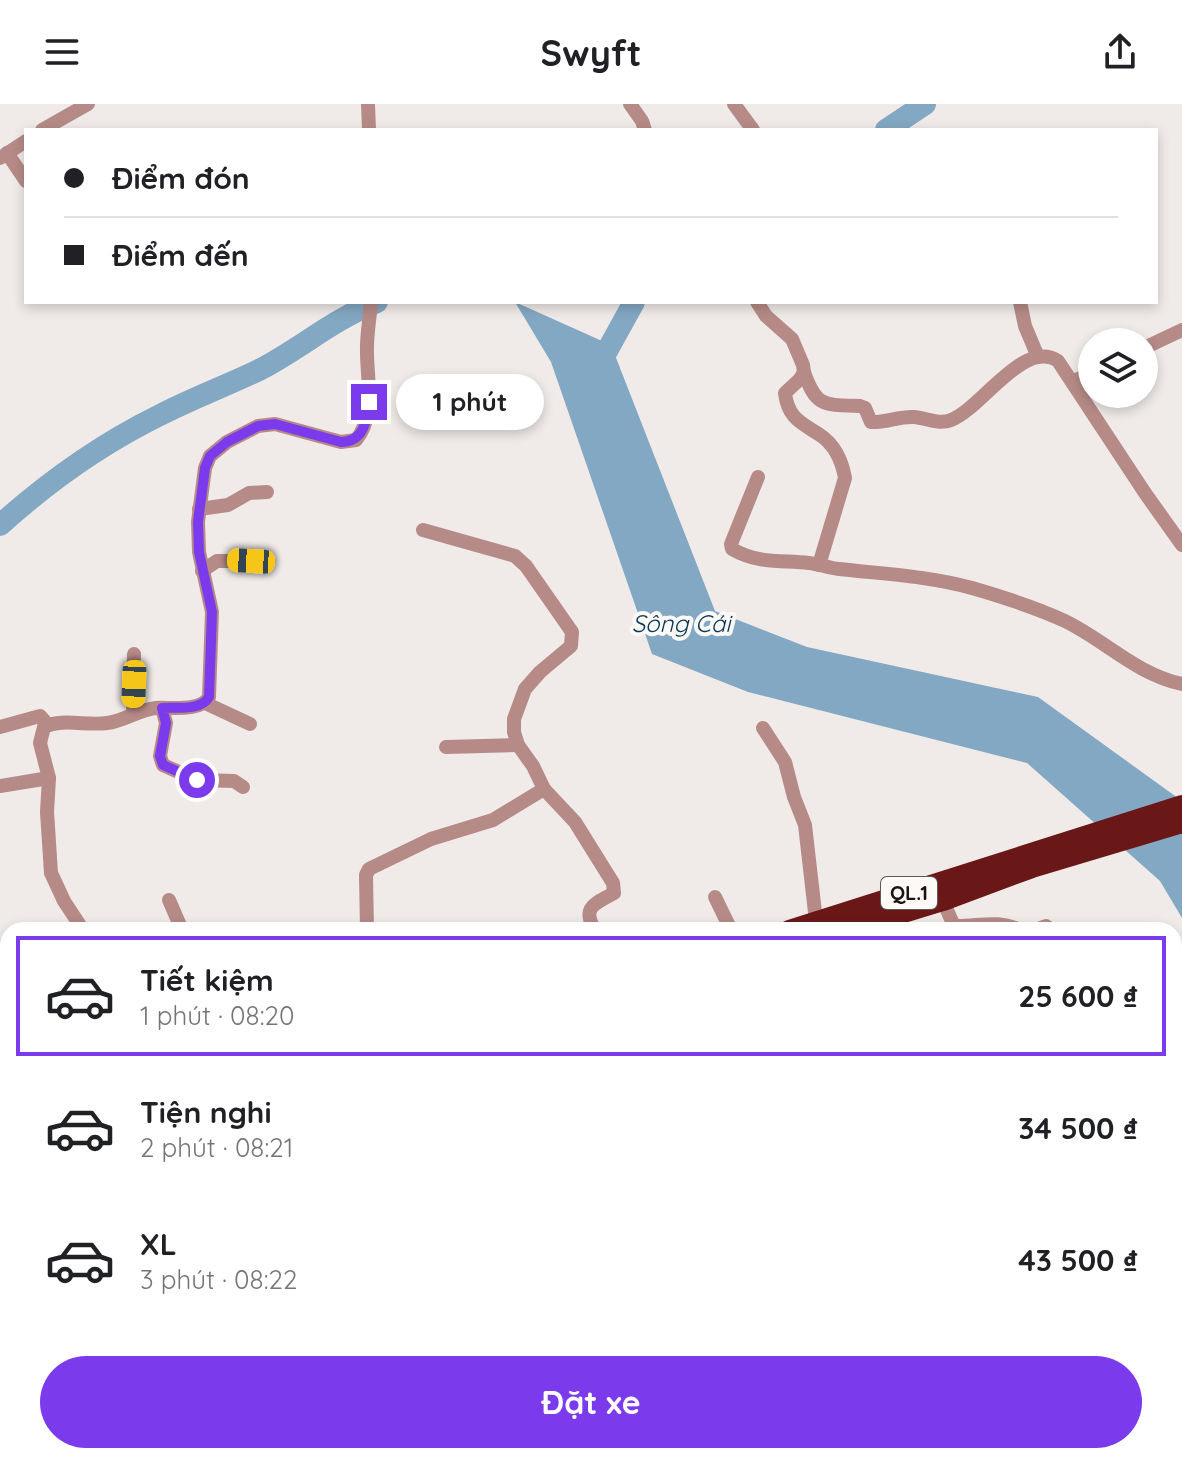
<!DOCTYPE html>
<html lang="vi">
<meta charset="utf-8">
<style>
:root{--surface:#fff;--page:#f6f6f6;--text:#202124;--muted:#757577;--line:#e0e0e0;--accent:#7c3aed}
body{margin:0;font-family:Quicksand,sans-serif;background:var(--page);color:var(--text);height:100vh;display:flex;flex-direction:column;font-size:30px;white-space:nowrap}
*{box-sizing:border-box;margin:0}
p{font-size:26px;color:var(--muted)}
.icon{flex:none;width:44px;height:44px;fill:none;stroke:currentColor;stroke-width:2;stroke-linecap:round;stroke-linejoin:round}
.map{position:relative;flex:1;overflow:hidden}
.details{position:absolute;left:0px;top:818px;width:1182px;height:542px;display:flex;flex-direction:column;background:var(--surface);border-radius:24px 24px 0 0;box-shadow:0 4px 12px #0003}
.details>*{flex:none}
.banner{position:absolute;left:24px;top:24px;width:1134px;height:176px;border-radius:0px;box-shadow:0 4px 12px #0003;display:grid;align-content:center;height:176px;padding:0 40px;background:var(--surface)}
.fabs{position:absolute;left:1078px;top:224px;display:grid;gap:16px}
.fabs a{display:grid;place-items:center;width:80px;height:80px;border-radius:50%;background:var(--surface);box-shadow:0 4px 12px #0003;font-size:40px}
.end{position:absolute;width:36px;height:36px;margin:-18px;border:10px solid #7c3aed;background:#fff;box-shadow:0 0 0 4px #fff}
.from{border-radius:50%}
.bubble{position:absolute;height:56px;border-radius:28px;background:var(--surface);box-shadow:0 4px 12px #0003;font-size:26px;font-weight:700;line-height:56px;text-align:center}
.car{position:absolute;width:24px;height:48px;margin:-24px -12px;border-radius:10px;box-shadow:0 0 6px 2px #0007;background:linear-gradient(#f5c518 24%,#345 0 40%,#f5c518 0 76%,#345 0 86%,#f5c518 0)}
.banner b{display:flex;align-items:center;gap:28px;height:76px;font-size:30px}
.banner b+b{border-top:2px solid var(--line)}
.banner i{width:20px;height:20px;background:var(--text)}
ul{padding:14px 0 0;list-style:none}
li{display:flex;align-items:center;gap:24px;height:120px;margin:0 16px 12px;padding:0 24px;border:4px solid transparent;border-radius:0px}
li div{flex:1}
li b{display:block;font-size:30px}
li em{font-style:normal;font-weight:700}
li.on{border-color:var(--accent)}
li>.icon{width:72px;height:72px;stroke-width:1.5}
.button{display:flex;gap:16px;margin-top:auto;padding:16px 40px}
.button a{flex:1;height:92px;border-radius:48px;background:var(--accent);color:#fff;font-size:32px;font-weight:700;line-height:92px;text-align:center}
header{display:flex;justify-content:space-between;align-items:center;height:104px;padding:0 40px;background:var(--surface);font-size:36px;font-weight:700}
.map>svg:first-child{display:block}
.water{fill:#83a8c3}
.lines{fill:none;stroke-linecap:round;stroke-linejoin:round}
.river{stroke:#83a8c3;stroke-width:22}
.minor{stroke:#b68b87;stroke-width:14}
.highway{stroke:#6a1718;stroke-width:20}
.route{stroke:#7c3aed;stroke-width:10}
.labels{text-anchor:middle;stroke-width:8;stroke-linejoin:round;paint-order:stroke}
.shield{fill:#fdf9f7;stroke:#5c5a59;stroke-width:2}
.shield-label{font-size:20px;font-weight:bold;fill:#171615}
.water-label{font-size:24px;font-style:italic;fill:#093955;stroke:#fdf9f7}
</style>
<header><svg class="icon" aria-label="menu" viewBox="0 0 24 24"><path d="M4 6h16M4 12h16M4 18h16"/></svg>Swyft<svg class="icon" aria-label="share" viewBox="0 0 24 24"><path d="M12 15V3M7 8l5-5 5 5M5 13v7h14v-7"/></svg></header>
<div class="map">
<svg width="1182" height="1359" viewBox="0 0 1182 1359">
<rect width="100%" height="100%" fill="#f0ebe9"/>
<polygon class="water" points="515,198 611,241 715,507 807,543 1038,593 1182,697 1182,814 1160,777 1027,659 748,588 652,550 551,258"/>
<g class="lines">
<g class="river">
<polyline points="886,26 925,0"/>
<polyline points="596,267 634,198"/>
<path d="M0 421C49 377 101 340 160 311 193 294 228 281 261 265 301 244 334 215 377 198"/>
</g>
<g class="minor">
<polyline points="368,0 369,26"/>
<polyline points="630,0 642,17 645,26"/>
<polyline points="734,0 753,26"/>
<polyline points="42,26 88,0"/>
<polyline points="7,49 26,77"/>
<polyline points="0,54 26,37"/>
<path d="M757 198 766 212 792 235 803 261 804 268 800 275 785 289C788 315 802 319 820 331 835 341 842 357 845 374L819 461"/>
<polyline points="1020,198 1025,222 1038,253"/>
<polyline points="1144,244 1182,226"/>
<path d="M804 268C816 303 824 301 860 302L865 304 871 318C885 319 899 312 914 313 926 314 939 321 951 316 981 305 1024 234 1058 257L1145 389 1182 441"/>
<polyline points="1072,278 1092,269"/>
<path d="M758 373 731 440 732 445C758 460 781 456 809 459 819 460 829 464 839 465 884 470 929 472 972 484 1003 493 1035 503 1065 517 1106 537 1136 570 1182 580"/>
<polyline points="199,405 228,401 249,389 267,388"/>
<path d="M423 426 515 452 526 462 572 528 571 542 540 568 525 585 514 615V628L518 641 533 662 544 685 575 718 613 779 614 789C595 800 581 803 595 826"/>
<polyline points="202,467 217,457 251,457"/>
<polyline points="205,599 250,620"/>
<polyline points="162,604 166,619 160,652 163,661 197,676 234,677 243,683"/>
<polyline points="133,610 134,550"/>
<polyline points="0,623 40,612 48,621"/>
<polyline points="763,624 785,658 794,693 805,721 816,817"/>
<polyline points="446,643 518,641"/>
<polyline points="0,682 49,674"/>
<polyline points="715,793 731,826"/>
<polyline points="169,796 182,826"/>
<path d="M943 797 954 822C977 823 998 815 1020 826"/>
<path d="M83 826 64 797 51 769 47 708 49 674 40 639 44 623C62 614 87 622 107 619 124 617 138 606 156 604 171 603 201 608 209 593L212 508 199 448 198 418 205 364 210 352 227 338 258 322 275 320 341 338 356 336C377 311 366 272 367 243 367 228 370 213 371 198"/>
<polyline points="367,826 366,771 369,765 431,735 493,716 544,685"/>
<polyline points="1035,826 1046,822 1052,826"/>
<polyline points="0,1120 8,1127"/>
<polyline points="99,1352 101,1359"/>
<polyline points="251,1352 251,1359"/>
<polyline points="752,1352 753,1359"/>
<polyline points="883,1352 884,1359"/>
</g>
<g class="highway">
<polyline points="789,826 1182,701"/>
<polyline points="848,826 943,797 1032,764 1182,719"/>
<polyline points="0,1264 8,1259"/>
<polyline points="0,1281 8,1277"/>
</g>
</g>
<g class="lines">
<path class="route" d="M197 676 163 661 160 652 166 619 162 604C177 603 201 607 209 593L212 508 199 448 198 418 205 364 210 352 227 338 258 322 275 320 341 338C364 338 367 316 369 298"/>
</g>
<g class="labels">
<rect class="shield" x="881" y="773" width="56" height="32" rx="6"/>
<g class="shield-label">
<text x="909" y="796">QL.1</text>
</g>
<g class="water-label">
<text x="681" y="528">Sông Cái</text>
</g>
</g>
</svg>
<div class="fabs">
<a><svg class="icon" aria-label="layers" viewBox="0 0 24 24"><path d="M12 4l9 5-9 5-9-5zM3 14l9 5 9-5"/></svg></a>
</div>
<i class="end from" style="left:197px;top:676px"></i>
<i class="end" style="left:369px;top:298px"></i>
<div class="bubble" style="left:396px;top:270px;width:148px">1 phút</div>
<i class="car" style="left:251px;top:457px;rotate:273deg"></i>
<i class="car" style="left:134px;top:580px;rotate:182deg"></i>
<div class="banner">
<b><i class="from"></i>Điểm đón</b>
<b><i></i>Điểm đến</b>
</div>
<section class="details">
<ul>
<li class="on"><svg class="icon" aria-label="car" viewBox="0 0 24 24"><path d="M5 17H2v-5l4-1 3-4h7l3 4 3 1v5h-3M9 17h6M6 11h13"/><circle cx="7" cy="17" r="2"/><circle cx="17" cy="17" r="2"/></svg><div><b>Tiết kiệm</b><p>1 phút · 08:20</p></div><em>25 600 ₫</em></li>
<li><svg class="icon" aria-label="car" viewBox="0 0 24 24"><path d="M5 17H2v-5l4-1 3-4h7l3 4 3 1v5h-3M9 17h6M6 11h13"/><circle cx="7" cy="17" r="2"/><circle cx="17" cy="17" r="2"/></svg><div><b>Tiện nghi</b><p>2 phút · 08:21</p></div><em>34 500 ₫</em></li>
<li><svg class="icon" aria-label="car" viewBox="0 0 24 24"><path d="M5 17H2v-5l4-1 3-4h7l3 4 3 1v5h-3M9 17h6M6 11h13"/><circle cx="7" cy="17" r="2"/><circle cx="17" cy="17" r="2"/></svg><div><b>XL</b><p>3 phút · 08:22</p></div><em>43 500 ₫</em></li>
</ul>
<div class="button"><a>Đặt xe</a></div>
</section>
</div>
